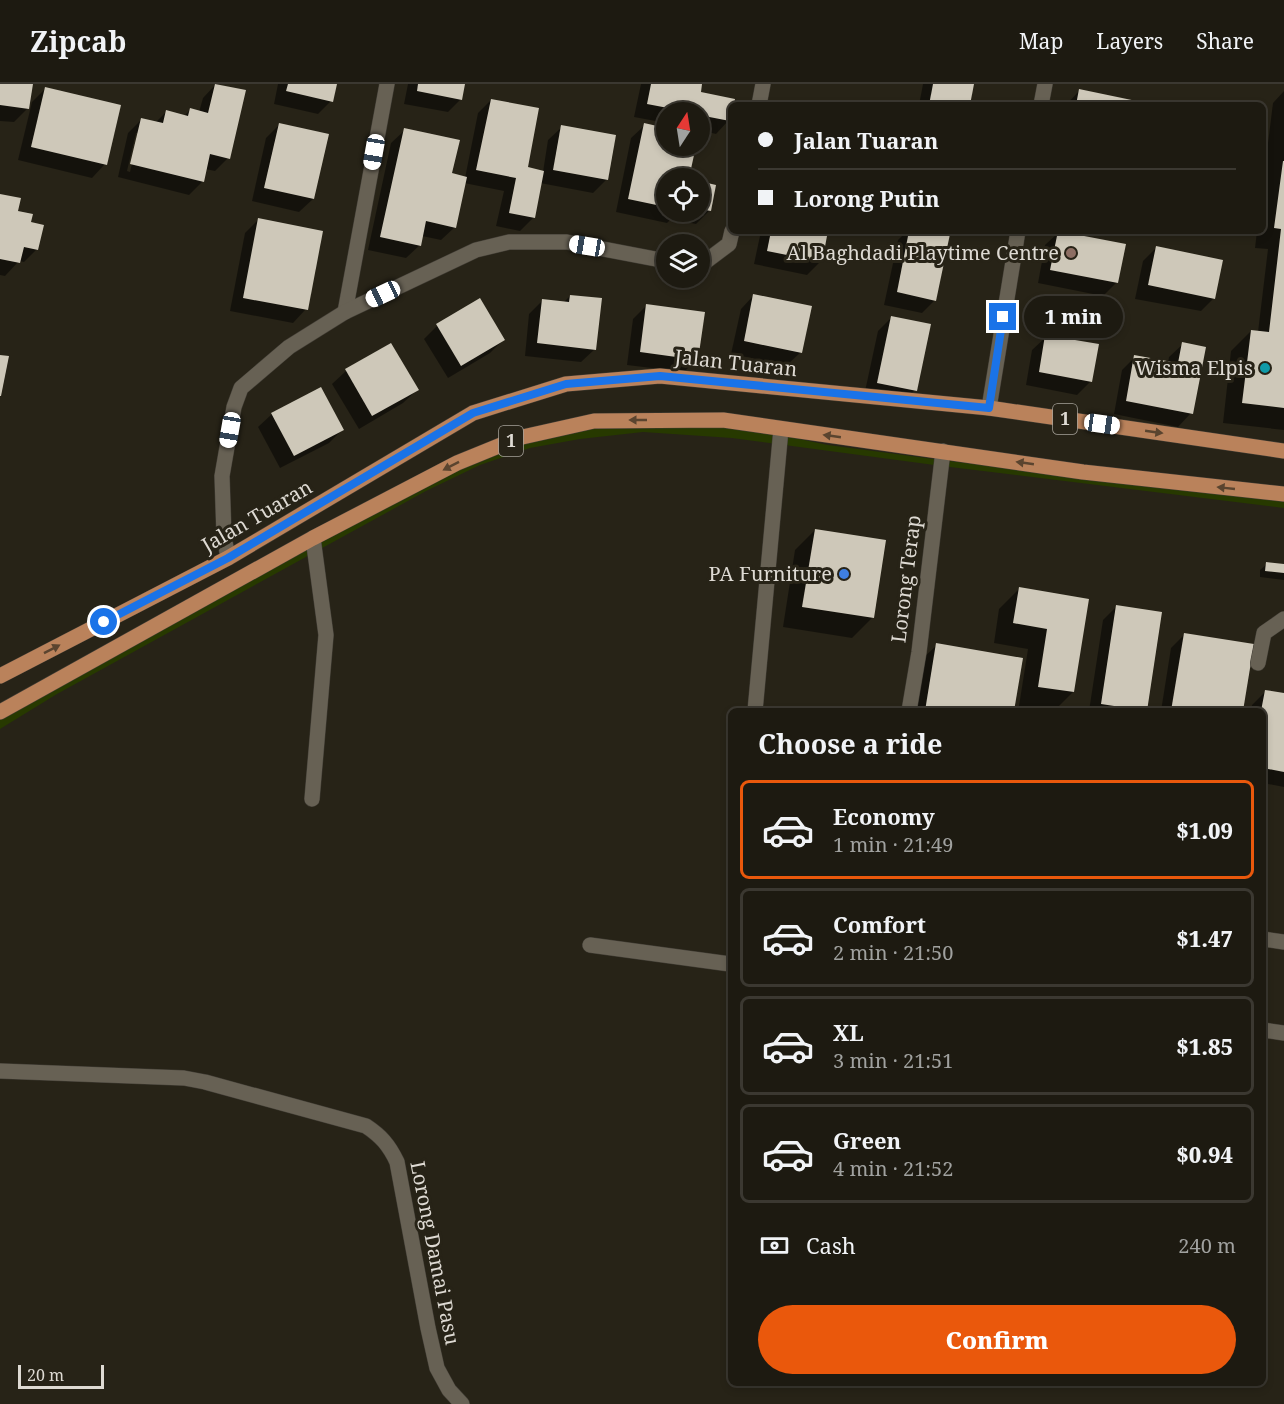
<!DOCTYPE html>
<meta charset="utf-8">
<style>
:root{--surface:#1d1a11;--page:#2a271f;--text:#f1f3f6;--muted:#a0a19f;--line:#3b3831;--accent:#ea580c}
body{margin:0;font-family:"Noto Serif",serif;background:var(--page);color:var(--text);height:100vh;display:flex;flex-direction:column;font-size:22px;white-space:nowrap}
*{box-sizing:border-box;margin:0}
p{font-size:20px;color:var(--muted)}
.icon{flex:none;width:33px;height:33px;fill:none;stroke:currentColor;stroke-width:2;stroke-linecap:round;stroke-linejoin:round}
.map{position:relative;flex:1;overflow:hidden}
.sheet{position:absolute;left:728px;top:624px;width:538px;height:678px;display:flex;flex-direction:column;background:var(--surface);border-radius:9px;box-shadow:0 3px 9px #0003,0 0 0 2px var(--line)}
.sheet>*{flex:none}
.guide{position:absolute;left:728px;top:18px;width:538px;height:132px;border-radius:9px;box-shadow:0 3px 9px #0003,0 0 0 2px var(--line);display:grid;align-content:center;height:132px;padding:0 30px;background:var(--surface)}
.needle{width:39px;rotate:12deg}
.buttons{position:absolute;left:656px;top:18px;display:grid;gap:12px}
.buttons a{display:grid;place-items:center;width:54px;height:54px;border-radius:50%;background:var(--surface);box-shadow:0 3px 9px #0003,0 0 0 2px var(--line);font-size:30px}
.scale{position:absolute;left:18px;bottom:15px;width:86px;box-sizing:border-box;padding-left:6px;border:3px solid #dedad3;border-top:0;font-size:16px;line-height:21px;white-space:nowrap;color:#dedad3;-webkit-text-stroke:4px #272317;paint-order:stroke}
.end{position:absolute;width:27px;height:27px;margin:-14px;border:8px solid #1a73e8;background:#fff;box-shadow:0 0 0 3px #fff}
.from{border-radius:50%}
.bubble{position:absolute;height:42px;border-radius:21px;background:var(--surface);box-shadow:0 3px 9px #0003,0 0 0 2px var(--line);font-size:20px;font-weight:800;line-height:42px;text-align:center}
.car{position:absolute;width:18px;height:36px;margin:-18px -9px;border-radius:8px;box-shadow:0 0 4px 2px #0007;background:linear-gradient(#fff 24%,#345 0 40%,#fff 0 76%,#345 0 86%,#fff 0)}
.guide b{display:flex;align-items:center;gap:21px;height:57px;font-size:22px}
.guide b+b{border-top:2px solid var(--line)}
.guide i{width:15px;height:15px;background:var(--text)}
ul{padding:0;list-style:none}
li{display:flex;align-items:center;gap:18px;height:99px;margin:0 12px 9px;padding:0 18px;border:3px solid var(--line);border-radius:9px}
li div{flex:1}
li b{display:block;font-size:22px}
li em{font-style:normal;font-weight:800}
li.current{border-color:var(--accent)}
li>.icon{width:54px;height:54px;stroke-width:1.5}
h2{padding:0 30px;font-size:27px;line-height:72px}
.pay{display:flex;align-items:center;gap:15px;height:66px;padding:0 30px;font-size:22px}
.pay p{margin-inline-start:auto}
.primary-button{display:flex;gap:12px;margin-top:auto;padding:12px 30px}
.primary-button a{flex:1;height:69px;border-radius:36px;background:var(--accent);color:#fff;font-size:24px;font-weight:800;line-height:69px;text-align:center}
header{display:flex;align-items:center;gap:36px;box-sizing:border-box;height:84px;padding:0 30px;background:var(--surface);border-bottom:2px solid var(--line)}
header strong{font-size:28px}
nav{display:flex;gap:33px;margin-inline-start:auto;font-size:21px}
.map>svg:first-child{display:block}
.green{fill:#273900}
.shadow{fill:#0007;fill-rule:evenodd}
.building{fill:#cec8b9}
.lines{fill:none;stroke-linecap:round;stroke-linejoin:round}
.minor-casing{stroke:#413d35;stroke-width:16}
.major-casing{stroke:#413d35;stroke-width:16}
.minor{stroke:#676154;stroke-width:15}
.major{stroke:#ba825b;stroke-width:15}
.oneway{fill:#5a442f}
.route{stroke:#1a73e8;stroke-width:8}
.education-dot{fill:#8d6e63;stroke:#272317;stroke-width:2}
.culture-dot{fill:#0f9aa8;stroke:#272317;stroke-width:2}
.shop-dot{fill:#3f7fe0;stroke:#272317;stroke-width:2}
.labels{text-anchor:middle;stroke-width:6;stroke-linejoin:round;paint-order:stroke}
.shield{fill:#272317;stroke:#a7a39b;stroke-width:1.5}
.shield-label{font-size:18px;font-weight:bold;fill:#dedad3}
.poi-label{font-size:20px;fill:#dedad3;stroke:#272317;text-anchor:end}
.street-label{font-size:20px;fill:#dedad3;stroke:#272317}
</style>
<header>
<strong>Zipcab</strong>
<nav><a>Map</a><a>Layers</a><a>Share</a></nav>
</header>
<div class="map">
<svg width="1284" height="1320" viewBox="0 0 1284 1320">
<rect width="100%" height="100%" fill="#272317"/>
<path class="green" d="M643 341 736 342 828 361 941 376 1284 416V424L942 382 732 354 643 348 580 355 530 364 480 381 426 407 57 610 0 645V635L53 603 423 403C473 378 523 355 578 346 600 343 622 342 643 341Z"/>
<g class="shadow">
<polygon points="0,0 31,0 27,25 14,38 0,37"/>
<path d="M216 0 244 7 228 74 215 87 205 85 202 98 189 111 118 93 128 49 142 35 155 39 166 28 184 32 190 26 199 28 203 14ZM136 49H139L130 88 127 87Z"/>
<polygon points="278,0 335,0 331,17 318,30 274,20"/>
<polygon points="408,0 464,0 461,15 448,28 404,20"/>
<polygon points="641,0 701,0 699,10 732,21 730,21 729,36 716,50 699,46 699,28 666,28 666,39 634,33"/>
<polygon points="923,0 973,0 969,21 919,21"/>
<polygon points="45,5 105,80 92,94 18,76 32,18"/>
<polygon points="1079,7 1145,21 1066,21"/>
<polygon points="1284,7 1284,346 1223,339 1231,267 1251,247 1258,248 1268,165 1255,164 1257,147 1263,147 1263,99 1273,19"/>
<polygon points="491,16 526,84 543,88 548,56 562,43 607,95 593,109 540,99 533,134 520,147 496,142 504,107 464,99 455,143 441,156 422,152 420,161 406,174 368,166 391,59 405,46 451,90 465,94 478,29"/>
<polygon points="279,41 313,115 299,128 252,117 266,54"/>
<polygon points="645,41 666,46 666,62 694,62 687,94 666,94 666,128 699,128 699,99 709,127 696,140 671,135 667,139 616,128 631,54"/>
<polygon points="0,111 29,139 37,165 24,178 19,177 5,192 0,191"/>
<polygon points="258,136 306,225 293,239 230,227 245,149"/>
<polygon points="761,147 827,147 821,177 807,191 754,180"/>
<polygon points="907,147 930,147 935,216 922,229 884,221 898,156"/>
<polygon points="1059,148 1124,161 1116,199 1103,212 1038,199 1045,161"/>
<polygon points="1156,164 1214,214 1201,227 1135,215 1143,177"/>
<polygon points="754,211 801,268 787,281 731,270 741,225"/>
<polygon points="570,212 595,265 581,278 525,272 529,230 542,217 563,219"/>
<polygon points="646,222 697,275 684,288 627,281 633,235"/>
<polygon points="892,233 915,306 902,319 864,312 878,247"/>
<polygon points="437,242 503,256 490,269 448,294 424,255"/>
<polygon points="1063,249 1074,257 1091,297 1077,311 1026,301 1032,266 1046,253 1057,255"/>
<polygon points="1183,260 1191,329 1178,343 1114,330 1122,286 1135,273 1168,279 1169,273"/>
<polygon points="390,261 417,306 403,319 359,345 332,300 346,287"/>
<polygon points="272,330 342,346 329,359 280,384 258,343"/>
<polygon points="815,446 872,534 852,554 783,543 795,466"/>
<polygon points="1267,480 1284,482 1284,496 1260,493 1260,486"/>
<polygon points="1019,505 1088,516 1073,608 1054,627 1019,622 1028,565 994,559 999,525"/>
<polygon points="1117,522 1145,626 1145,627 1089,627 1103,536"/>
<polygon points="1185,550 1241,627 1161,627 1171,564"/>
<polygon points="937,561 1013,627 914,627 923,574"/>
<polygon points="1265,608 1284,611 1284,703 1263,699 1263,627 1251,627 1252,621"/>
</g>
<g class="building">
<polygon points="0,0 33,0 29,25 0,21"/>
<polygon points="215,0 246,6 230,75 210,70 204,98 130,80 141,34 163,39 166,26 188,32 190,24 208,29"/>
<polygon points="288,0 337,0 333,18 286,7"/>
<polygon points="418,0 465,0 462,16 417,7"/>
<polygon points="651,0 702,0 701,8 735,15 734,21 730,21 730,37 699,31 699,28 689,28 647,20"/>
<polygon points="933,0 974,0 970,21 929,21"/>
<polygon points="45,3 121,21 107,81 31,63"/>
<polygon points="1079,5 1146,19 1146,21 1076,21"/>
<polygon points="491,15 539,24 528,83 544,87 535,134 509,129 516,94 476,86"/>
<polygon points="279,39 329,50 314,115 264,104"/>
<polygon points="644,39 666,44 666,62 696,62 689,94 666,94 666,123 628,115"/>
<polygon points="561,41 616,51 608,96 553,86"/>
<polygon points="404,44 460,56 452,89 467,93 456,144 426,137 421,162 380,153"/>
<polygon points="1283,77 1284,77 1284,324 1242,319 1251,246 1269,248 1281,145 1274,144"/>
<polygon points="699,97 716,101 711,127 699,125"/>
<polygon points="0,110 21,114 18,127 33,130 31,138 44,141 38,166 24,163 20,179 0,175"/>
<polygon points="258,134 323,147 308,226 243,214"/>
<polygon points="771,147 828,147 822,178 767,167"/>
<polygon points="909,147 937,147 950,150 936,217 897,208"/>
<polygon points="1058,147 1126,160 1118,199 1050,186"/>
<polygon points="1156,162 1223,176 1215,215 1148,201"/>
<polygon points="753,210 812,222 802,269 744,257"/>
<polygon points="570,211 602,214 596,266 537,259 542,215 569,218"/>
<polygon points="480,214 505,256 461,282 436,240"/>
<polygon points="646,220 705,228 698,276 640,268"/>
<polygon points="891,232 931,240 917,307 877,299"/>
<polygon points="1062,248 1077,250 1075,256 1099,260 1092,298 1039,288 1045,251 1061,254"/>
<polygon points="1182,258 1206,263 1193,330 1126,317 1134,271 1178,279"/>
<polygon points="391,259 419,306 372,332 345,285"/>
<polygon points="0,271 9,272 1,312 0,312"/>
<polygon points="321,303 344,346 294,372 271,329"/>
<polygon points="815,445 886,456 874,534 802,523"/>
<polygon points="1266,478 1284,480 1284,489 1265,487"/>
<polygon points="1019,503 1089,515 1074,608 1038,603 1047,545 1013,539"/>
<polygon points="1116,521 1162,528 1147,627 1101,620"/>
<polygon points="1184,549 1254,560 1243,627 1171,627"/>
<polygon points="936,559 1023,574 1014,627 925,627"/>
<polygon points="1265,606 1284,609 1284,688 1263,684 1263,627 1261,627"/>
</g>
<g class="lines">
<defs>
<g id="minor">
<polyline points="759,21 763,0"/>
<polyline points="1041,21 1045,0"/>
<polyline points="699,178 705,178 729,160 732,147"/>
<polyline points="345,228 387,0"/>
<polyline points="989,324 1018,147"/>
<polyline points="228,474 224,452 222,392 234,323 241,304 289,263 345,228 476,166 509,158 567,158 666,177"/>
<polyline points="1258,579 1264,549 1284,535"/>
<polyline points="755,627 781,345"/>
<polyline points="909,627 919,568 943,367"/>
<polyline points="312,715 326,551 313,454"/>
<polyline points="1263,855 1284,858"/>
<polyline points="590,861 730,880"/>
<polyline points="1263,946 1284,949"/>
<path d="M0 987 184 994 205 998 366 1042C381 1052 389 1061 397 1078L428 1244 437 1284 449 1306 462 1320"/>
</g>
<g id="major">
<polyline points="0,592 228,474 473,329 566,300 660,292 989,324 1284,367"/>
<polyline points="0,628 313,454 457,379 518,354 594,337 723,336 1083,388 1284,410"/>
</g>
</defs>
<use href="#minor" class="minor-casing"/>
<use href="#major" class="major-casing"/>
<use href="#minor" class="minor"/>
<use href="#major" class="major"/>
</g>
<defs><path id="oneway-solid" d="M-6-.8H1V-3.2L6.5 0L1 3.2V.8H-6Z" transform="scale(1.5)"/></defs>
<g class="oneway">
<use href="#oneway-solid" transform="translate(638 336) rotate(180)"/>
<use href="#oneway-solid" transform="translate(1154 348) rotate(8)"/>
<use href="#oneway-solid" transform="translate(832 352) rotate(-172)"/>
<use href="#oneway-solid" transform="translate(1025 379) rotate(-172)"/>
<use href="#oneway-solid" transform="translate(451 382) rotate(153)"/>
<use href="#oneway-solid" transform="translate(1226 404) rotate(-174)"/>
<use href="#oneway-solid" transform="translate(52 565) rotate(-27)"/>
</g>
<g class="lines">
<polyline class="route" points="104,538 228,474 473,329 566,300 660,292 989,324 1003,233"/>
</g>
<circle class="education-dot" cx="1071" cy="169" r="6"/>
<circle class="culture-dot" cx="1265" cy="284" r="6"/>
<circle class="shop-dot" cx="844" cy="490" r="6"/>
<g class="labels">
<g class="shield">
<rect x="1053" y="320" width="24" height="30" rx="4.5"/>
<rect x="499" y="342" width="24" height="30" rx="4.5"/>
</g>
<g class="shield-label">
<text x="1065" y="341">1</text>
<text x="511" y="363">1</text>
</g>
<g class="poi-label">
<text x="1059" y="176">Al Baghdadi Playtime Centre</text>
<text x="1253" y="291">Wisma Elpis</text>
<text x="832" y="497">PA Furniture</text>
</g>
<g class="street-label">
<text transform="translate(736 279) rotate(6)" y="7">Jalan Tuaran</text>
<text transform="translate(257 432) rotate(-30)" y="7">Jalan Tuaran</text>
<text transform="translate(906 495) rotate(-83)" y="7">Lorong Terap</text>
<text transform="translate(435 1169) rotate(79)" y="7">Lorong Damai Pasu</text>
</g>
</g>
</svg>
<div class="buttons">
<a><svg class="needle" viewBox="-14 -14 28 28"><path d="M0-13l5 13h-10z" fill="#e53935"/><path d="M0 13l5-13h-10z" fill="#a0a19f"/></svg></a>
<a><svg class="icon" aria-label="locate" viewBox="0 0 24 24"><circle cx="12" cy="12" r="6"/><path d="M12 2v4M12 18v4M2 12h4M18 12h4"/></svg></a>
<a><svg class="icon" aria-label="layers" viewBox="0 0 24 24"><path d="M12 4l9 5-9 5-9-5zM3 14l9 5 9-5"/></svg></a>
</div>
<div class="scale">20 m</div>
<i class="end from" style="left:104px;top:538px"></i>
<i class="end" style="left:1003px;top:233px"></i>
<div class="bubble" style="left:1024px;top:212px;width:99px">1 min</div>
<i class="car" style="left:374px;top:68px;rotate:190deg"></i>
<i class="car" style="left:587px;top:162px;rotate:280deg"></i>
<i class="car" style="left:383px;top:210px;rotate:245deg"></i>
<i class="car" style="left:1102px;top:340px;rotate:98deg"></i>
<i class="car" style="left:230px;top:346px;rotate:190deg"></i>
<div class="guide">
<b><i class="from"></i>Jalan Tuaran</b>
<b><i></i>Lorong Putin</b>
</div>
<section class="sheet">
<h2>Choose a ride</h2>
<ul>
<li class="current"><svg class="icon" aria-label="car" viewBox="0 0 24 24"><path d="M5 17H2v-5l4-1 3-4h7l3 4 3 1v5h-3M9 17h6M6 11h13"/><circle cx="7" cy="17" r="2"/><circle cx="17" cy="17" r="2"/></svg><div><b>Economy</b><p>1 min · 21:49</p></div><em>$1.09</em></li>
<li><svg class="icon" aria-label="car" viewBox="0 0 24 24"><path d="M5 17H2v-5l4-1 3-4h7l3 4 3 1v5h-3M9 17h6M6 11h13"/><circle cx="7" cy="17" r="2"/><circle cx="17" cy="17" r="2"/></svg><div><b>Comfort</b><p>2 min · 21:50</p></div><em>$1.47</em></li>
<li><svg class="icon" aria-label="car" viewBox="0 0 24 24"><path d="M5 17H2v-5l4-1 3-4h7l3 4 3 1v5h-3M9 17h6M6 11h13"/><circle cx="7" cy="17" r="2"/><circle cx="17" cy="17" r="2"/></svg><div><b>XL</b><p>3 min · 21:51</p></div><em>$1.85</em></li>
<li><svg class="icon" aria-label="car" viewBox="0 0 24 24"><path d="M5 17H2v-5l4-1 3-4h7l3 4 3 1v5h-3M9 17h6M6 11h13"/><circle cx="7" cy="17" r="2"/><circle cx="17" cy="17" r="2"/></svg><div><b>Green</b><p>4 min · 21:52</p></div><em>$0.94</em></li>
</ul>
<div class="pay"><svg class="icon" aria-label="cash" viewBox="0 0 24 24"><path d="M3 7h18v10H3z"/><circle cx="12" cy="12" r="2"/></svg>Cash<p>240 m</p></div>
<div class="primary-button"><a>Confirm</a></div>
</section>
</div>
